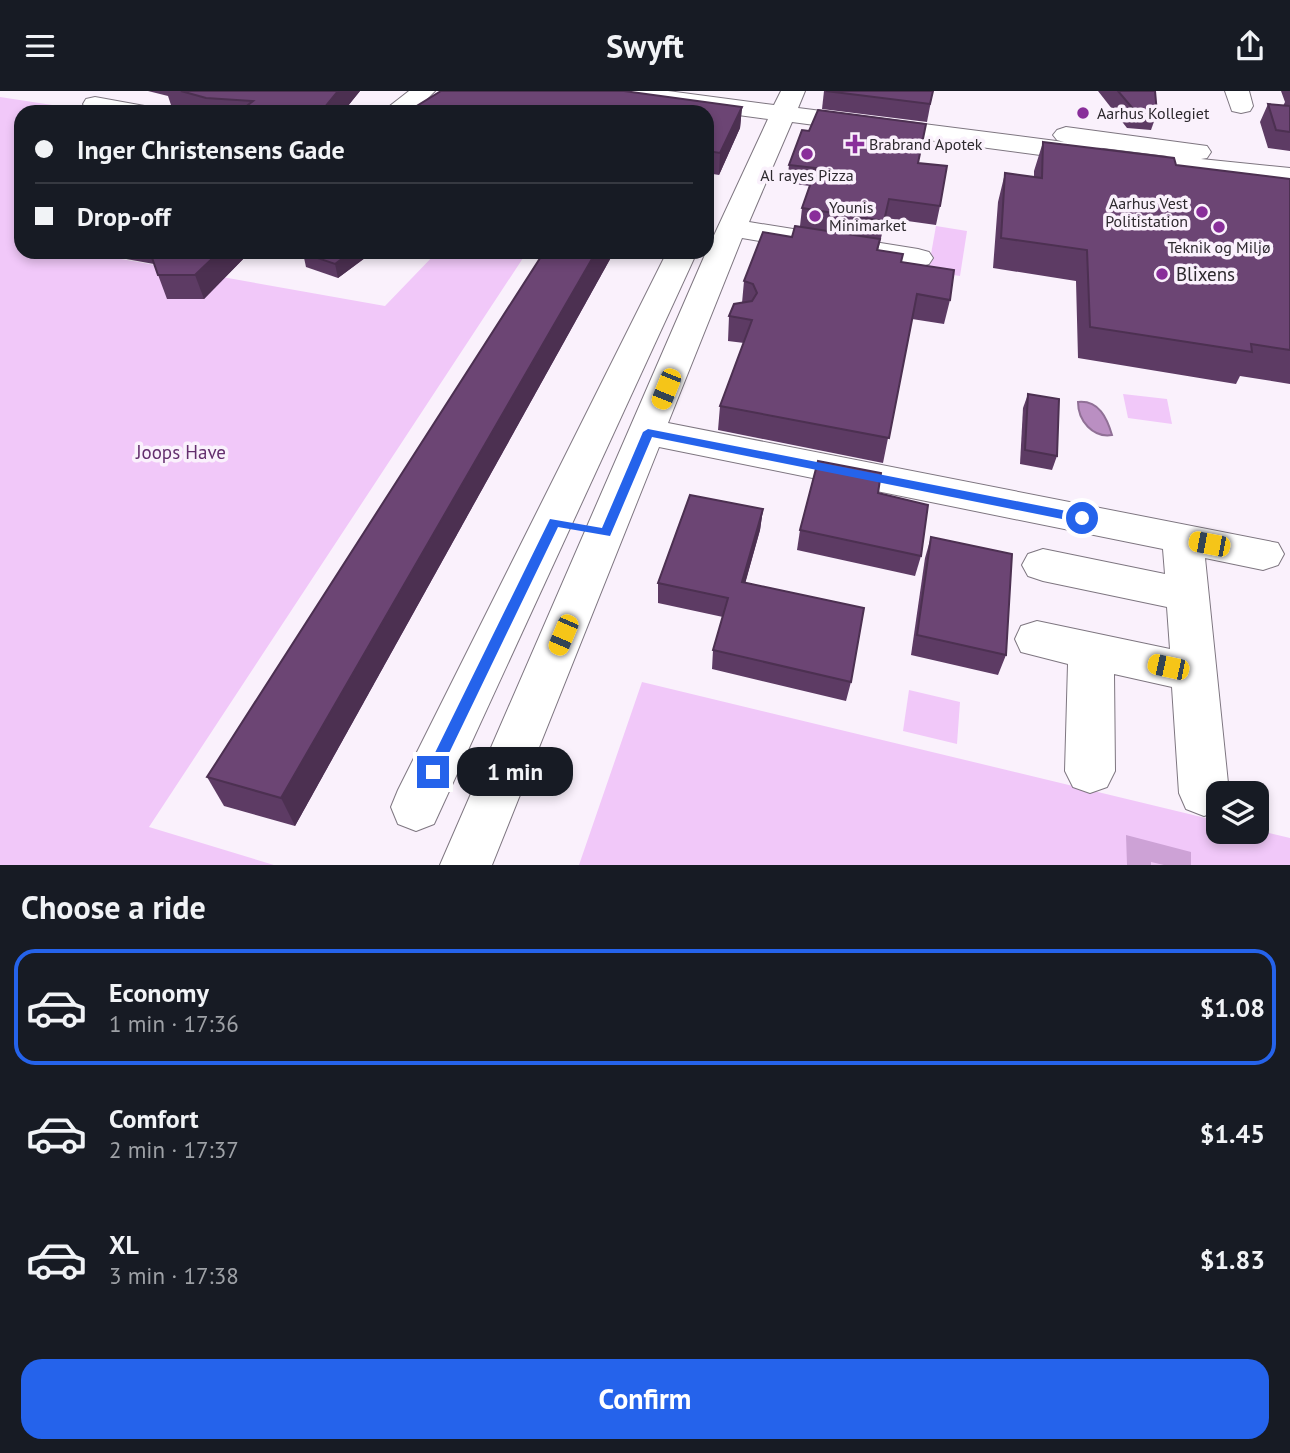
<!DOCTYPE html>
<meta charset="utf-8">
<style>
:root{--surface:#171b24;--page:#20242c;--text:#f1f3f6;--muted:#9ea1a6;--line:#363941;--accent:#2563eb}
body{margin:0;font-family:"PT Sans",sans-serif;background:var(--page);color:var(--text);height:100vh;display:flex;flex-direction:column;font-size:26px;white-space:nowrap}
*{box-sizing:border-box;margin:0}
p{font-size:23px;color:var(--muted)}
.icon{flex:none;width:38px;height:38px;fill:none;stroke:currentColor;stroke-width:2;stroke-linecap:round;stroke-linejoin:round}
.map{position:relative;height:774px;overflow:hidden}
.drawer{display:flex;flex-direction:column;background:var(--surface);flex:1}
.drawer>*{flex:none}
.guide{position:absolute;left:14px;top:14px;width:700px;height:154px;border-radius:21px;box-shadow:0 4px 10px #0003;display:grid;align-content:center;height:154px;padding:0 21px;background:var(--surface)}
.tools{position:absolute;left:1206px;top:690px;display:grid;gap:14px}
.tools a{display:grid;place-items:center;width:63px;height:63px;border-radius:14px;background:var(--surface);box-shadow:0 4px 10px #0003;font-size:35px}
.end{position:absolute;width:32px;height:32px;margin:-16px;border:9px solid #2563eb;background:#fff;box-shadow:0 0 0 4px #fff}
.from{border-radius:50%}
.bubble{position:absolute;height:49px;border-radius:21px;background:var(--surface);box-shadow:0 4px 10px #0003;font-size:23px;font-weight:800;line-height:49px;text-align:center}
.car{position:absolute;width:21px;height:42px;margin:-21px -10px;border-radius:9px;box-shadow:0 0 5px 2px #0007;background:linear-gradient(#f5c518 24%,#345 0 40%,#f5c518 0 76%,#345 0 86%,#f5c518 0)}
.guide b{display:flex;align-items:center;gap:24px;height:66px;font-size:26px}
.guide b+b{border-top:2px solid var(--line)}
.guide i{width:18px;height:18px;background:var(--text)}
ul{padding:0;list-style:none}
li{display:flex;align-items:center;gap:21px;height:116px;margin:0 14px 10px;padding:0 7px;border:4px solid transparent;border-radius:21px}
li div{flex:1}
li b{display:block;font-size:26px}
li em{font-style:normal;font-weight:800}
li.current{border-color:var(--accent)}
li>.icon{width:63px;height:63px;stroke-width:1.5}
h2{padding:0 21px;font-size:32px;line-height:84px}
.primary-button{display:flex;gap:14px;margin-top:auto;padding:14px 21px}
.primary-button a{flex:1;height:80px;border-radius:21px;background:var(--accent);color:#fff;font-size:28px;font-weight:800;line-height:80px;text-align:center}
header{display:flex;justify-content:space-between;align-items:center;height:91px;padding:0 21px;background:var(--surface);font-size:32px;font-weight:800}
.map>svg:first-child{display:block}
.green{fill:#f1c8f9}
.forest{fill:#cda2d6}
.water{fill:#ba8fc2;stroke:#907096;stroke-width:2}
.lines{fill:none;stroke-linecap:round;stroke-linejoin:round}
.minor-casing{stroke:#7e7680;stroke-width:2}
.minor{fill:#fff;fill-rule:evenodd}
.wall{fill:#5d3b64}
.shaded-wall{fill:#4c3051}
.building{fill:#6c4574;stroke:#4c3051;stroke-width:2}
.route{fill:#2563eb}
.poi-dot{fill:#892e9a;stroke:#faf1fc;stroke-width:2.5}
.labels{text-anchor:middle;stroke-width:7;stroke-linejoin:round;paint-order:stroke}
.far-poi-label{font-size:16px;fill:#2d292e;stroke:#faf1fc;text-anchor:start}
.poi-label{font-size:19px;fill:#2d292e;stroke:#faf1fc;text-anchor:start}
.park-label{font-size:19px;fill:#632e6d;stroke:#faf1fc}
</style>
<header><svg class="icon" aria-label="menu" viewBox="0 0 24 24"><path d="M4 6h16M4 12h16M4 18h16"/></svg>Swyft<svg class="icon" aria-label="share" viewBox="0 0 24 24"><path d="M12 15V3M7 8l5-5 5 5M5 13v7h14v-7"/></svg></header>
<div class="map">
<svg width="1290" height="774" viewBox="0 0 1290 774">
<rect width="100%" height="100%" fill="#faf1fc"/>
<g class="green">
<polygon points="0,6 98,21 21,21 21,161 82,161 385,215 437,161 527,161 149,736 274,774 0,774"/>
<polygon points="936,135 967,140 960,185 928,180"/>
<polygon points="1123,303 1167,308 1172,333 1128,327"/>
<polygon points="642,591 1218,730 1218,740 1257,739 1290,747 1290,774 579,774"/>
<polygon points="909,599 960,611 957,653 903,640"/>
</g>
<polygon class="forest" points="1126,744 1191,761 1191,774 1164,774 1151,771 1151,774 1127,774"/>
<path class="water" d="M1078 311C1099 309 1107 327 1112 344 1093 347 1078 330 1078 311Z"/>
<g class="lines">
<defs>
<g id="minor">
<polygon points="409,0 435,0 414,21 382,21"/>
<polygon points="600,0 668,0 774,14 781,0 805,0 798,17 1064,51 1057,49 1053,44 1057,39 1066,36 1207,55 1211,61 1207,67 1201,68 1290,77 1290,93 1167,81 1157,79 1154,73 1157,67 1167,65 1095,56 1102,57 1106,63 1102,69 1093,71 792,31 749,131 918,158 929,161 933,167 929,173 918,176 742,147 668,332 1278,452 1284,463 1278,474 1263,479 1205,467 1229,702 1218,702 1218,720 1204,725 1186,718 1179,702 1172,596 1114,583 1115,680 1107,696 1090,702 1073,696 1065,680 1068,573 1021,561 1015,548 1021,535 1037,530 1170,558 1167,516 1043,490 1028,485 1022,474 1028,463 1043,458 1165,483 1163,458 659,356 492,774 440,774 704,166 768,28 612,7 603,5"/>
<polygon points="1225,0 1249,0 1253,15 1250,20 1241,22 1232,20"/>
<polygon points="95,6 150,16 154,21 98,21 86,18 83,13 86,8"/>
<polygon points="667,161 697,161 434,733 416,740 398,733 391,716 398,699"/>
</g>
</defs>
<use href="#minor" class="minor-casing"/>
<use href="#minor" class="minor"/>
</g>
<g class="wall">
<polygon points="148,0 360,0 343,21 186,21 172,17 168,5"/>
<polygon points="824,0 933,0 927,31 822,18"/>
<polygon points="1098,0 1155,0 1157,22 1151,39 1127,37"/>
<polygon points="1281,0 1290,0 1290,60 1268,57 1260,31 1268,13 1283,15 1285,11"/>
<polygon points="742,16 740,37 719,84 707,82 707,21"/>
<polygon points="1043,51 1176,74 1290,88 1290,293 1240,285 1236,293 1078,267 1076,190 993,177 998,111 1005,82 1034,86 1034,80"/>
<polygon points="918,72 940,115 936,134 886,127 878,159 901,171 950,209 944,233 912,228 883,372 718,339 720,315 744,252 728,250 729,225 742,212 744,190 792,146 800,135 802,117 810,95 787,92 789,74"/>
<polygon points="102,161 250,161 204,208 167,208 154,173 104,164"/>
<polygon points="373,161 338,187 306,176 303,162"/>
<polygon points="544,161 614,161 295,735 224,715 207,686"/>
<polygon points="1028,303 1057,365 1052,379 1020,373 1023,317"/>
<polygon points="878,402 921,465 915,485 797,459 800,439"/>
<polygon points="763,418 760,439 745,492 851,591 846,610 712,578 713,559 723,526 658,512 658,492"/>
<polygon points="931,446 1006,564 998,584 911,564 925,467"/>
</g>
<g class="shaded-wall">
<polygon points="338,0 360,0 343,21 321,21"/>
<polygon points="742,16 740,37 719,84 720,62"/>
<polygon points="219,161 250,161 204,208 195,184"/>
<polygon points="351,161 373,161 338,187 335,173"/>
<polygon points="596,161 614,161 295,735 281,707"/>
<polygon points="763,418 760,439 740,511 742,491"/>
</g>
<g class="building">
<polygon points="181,0 338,0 321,21 239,21 253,10 206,7"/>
<polygon points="441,0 624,0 742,16 720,62 707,60 707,21 407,21"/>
<polygon points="826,0 933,0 930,13"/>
<polygon points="1118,0 1155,0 1157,22 1134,19"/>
<polygon points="1268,13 1290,15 1290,41 1276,39"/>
<polygon points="818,19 926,33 918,72 947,75 940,115 889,108 884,130 802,117 816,77 789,74 802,39 809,40"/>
<polygon points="1043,51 1174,67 1176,74 1290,88 1290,259 1251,253 1252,261 1090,236 1087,159 1001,147 1005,82 1042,87"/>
<polygon points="795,135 880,148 877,159 903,163 901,171 954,179 950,209 917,203 889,347 720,315 752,229 729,225 734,213 752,210 757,202 753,193 744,190 763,141 792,146"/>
<polygon points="150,161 219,161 195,184 158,184"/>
<polygon points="304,161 351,161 335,173 303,162"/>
<polygon points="544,161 596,161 281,707 207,686"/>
<polygon points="1028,303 1059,308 1057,365 1025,359"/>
<polygon points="818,370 881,382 878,402 928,414 921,465 800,439"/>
<polygon points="690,404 763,418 742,491 864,517 851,591 713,559 728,507 658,492"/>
<polygon points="931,446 1012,463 1006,564 917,544"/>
</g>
<polygon class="route" points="648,338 1082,423 1088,427 1082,432 652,346 610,445 558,436 438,685 428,685 426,681 428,676 550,428 602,437 643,341"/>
<g class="poi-dot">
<circle cx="1083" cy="22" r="7"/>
<path d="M851.5 42.5h7v7h7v7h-7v7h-7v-7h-7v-7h7z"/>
<circle cx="807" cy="63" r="7"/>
<circle cx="1202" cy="121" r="7"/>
<circle cx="815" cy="125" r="7"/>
<circle cx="1219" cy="136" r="7"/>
<circle cx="1162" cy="183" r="7"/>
</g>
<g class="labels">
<g class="far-poi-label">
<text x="1097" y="28">Aarhus Kollegiet</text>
<text x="869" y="59">Brabrand Apotek</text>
<text x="807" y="90" text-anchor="middle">Al rayes Pizza</text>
<text x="1188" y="118" text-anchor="end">Aarhus Vest<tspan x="1188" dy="18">Politistation</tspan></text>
<text x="829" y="122">Younis<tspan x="829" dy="18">Minimarket</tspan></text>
<text x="1219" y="162" text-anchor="middle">Teknik og Miljø</text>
</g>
<g class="poi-label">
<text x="1176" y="190">Blixens</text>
</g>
<g class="park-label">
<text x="181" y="368">Joops Have</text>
</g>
</g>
</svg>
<div class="tools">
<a><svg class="icon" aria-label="layers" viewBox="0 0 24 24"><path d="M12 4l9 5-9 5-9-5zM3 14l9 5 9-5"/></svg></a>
</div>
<i class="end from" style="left:1082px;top:427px"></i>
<i class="end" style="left:433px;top:681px"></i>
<div class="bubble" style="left:457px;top:656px;width:116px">1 min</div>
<i class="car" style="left:666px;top:298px;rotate:202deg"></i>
<i class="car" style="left:1209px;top:453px;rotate:281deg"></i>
<i class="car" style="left:563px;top:544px;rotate:203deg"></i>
<i class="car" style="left:1168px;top:576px;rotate:282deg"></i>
<div class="guide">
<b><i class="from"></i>Inger Christensens Gade</b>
<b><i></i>Drop-off</b>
</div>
</div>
<section class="drawer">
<h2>Choose a ride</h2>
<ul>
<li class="current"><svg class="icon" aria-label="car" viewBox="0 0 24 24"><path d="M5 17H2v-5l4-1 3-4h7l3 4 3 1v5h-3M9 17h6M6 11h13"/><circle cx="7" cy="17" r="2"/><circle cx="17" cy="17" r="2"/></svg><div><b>Economy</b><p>1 min · 17:36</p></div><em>$1.08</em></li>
<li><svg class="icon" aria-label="car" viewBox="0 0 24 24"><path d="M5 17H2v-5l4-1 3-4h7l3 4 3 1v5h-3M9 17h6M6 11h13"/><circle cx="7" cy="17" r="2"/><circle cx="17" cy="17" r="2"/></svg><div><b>Comfort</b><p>2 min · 17:37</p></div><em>$1.45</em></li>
<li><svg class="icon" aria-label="car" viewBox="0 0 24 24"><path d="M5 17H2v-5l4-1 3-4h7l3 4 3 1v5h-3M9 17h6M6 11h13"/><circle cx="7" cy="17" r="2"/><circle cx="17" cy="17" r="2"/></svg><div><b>XL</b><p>3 min · 17:38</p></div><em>$1.83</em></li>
</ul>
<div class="primary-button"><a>Confirm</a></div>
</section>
